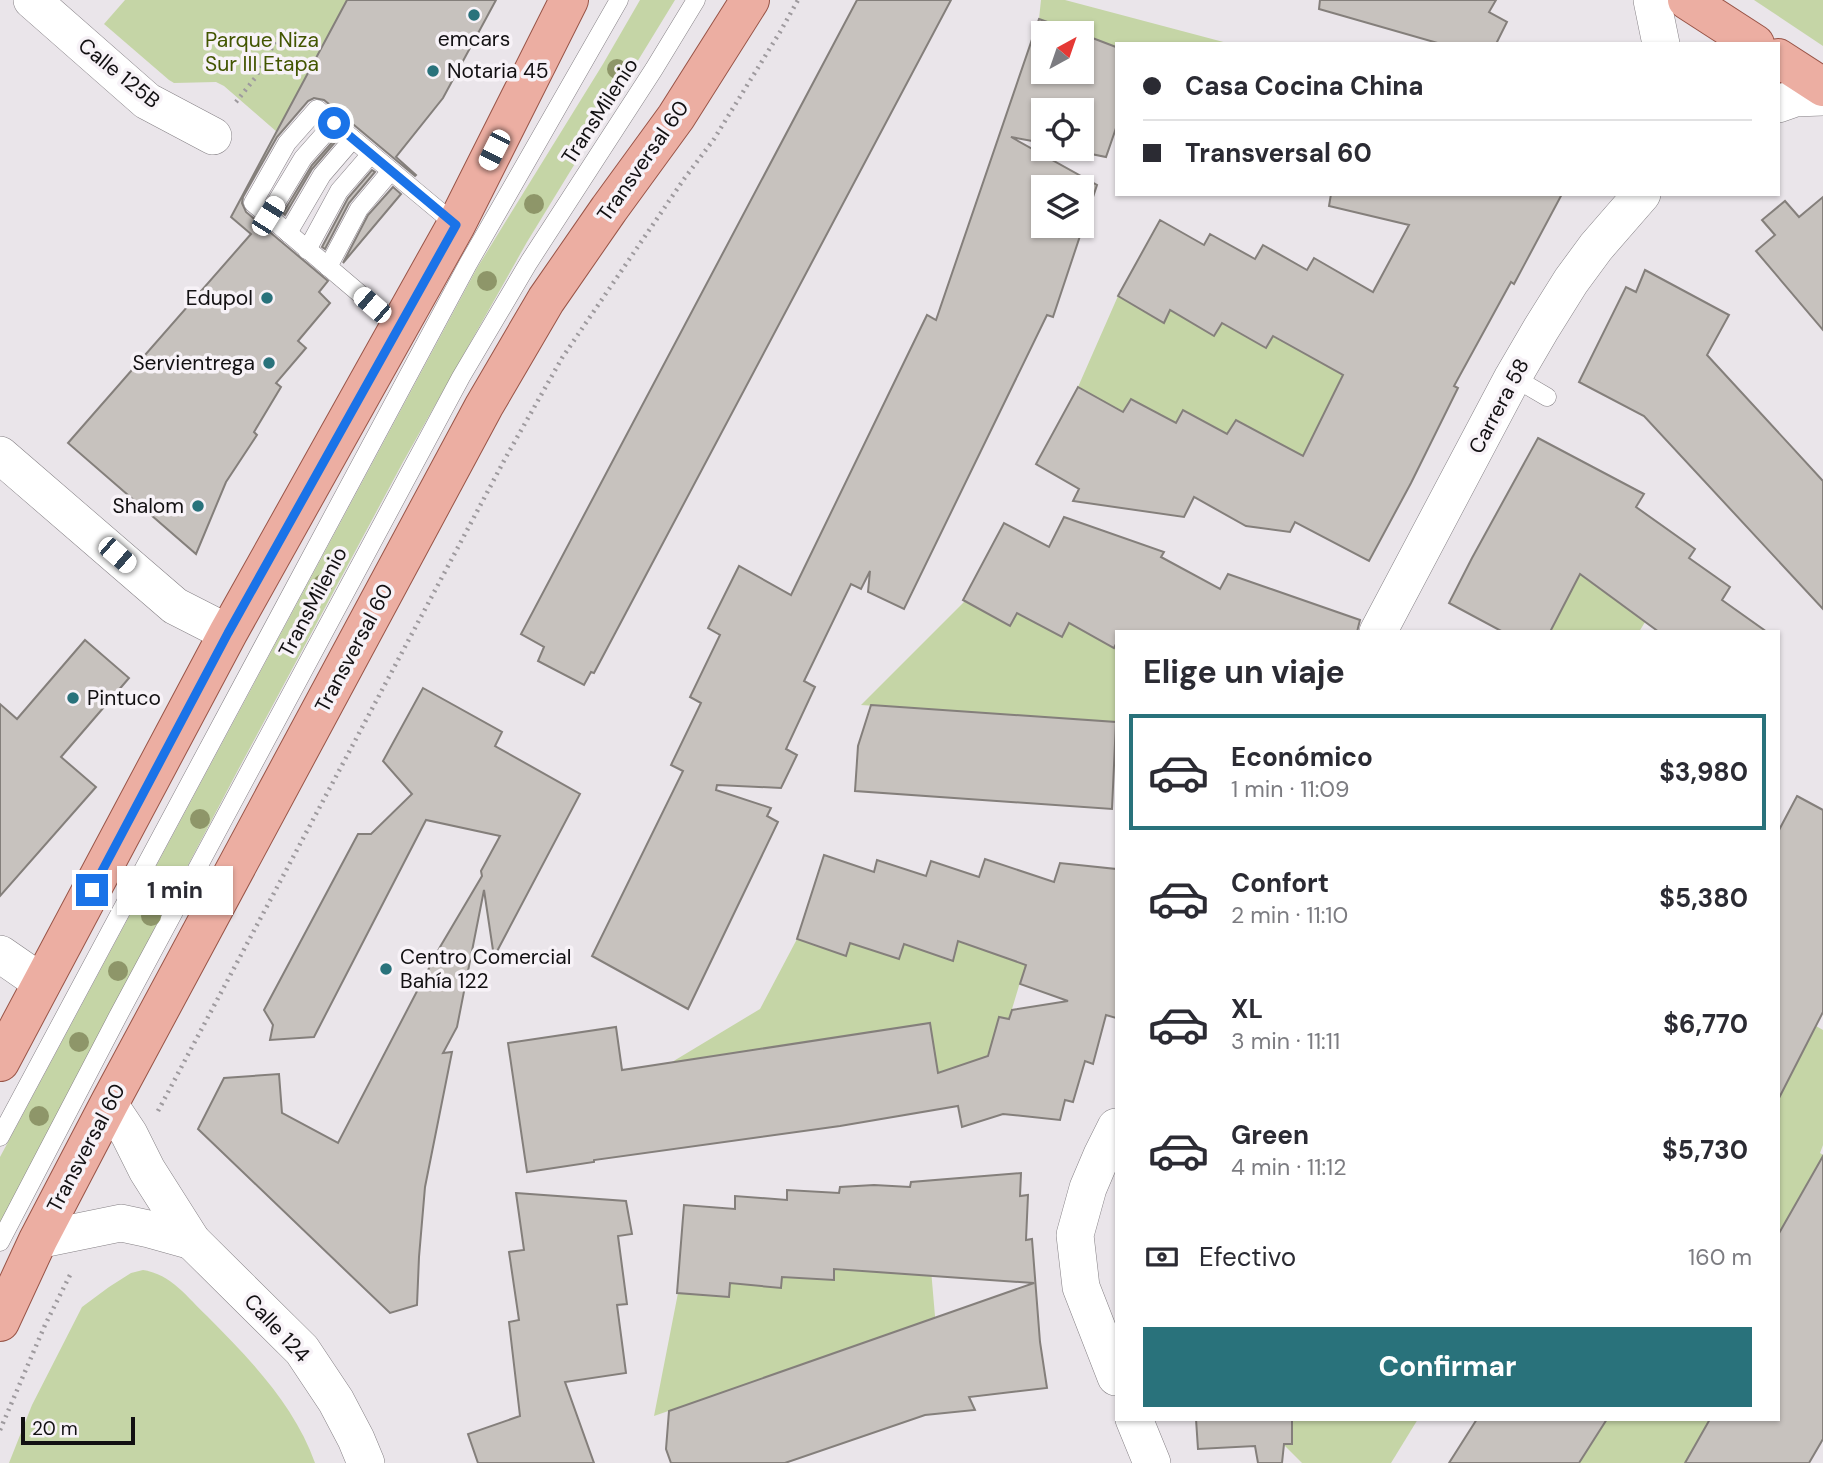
<!DOCTYPE html>
<html lang="es">
<meta charset="utf-8">
<style>
:root{--surface:#fff;--page:#f7f7f7;--text:#2b2b33;--muted:#7c7c81;--line:#e1e1e2;--accent:#29727b}
body{margin:0;font-family:"DM Sans",sans-serif;background:var(--page);color:var(--text);height:100vh;display:flex;flex-direction:column;font-size:26px;white-space:nowrap}
*{box-sizing:border-box;margin:0}
p{font-size:23px;color:var(--muted)}
.icon{flex:none;width:38px;height:38px;fill:none;stroke:currentColor;stroke-width:2;stroke-linecap:round;stroke-linejoin:round}
.map{position:relative;flex:1;overflow:hidden}
.details{position:absolute;left:1115px;top:630px;width:665px;height:791px;display:flex;flex-direction:column;background:var(--surface);border-radius:0px;box-shadow:0 2px 5px #0004}
.details>*{flex:none}
.banner{position:absolute;left:1115px;top:42px;width:665px;height:154px;border-radius:0px;box-shadow:0 2px 5px #0004;display:grid;align-content:center;height:154px;padding:0 28px;background:var(--surface)}
.needle{width:46px;rotate:40deg}
.controls{position:absolute;left:1031px;top:21px;display:grid;gap:14px}
.controls a{display:grid;place-items:center;width:63px;height:63px;border-radius:0px;background:var(--surface);box-shadow:0 2px 5px #0004;font-size:35px}
.scale{position:absolute;left:21px;bottom:18px;width:114px;box-sizing:border-box;padding-left:7px;border:4px solid #121012;border-top:0;font-size:19px;line-height:24px;white-space:nowrap;color:#121012;-webkit-text-stroke:5px #f7f2f7;paint-order:stroke}
.end{position:absolute;width:32px;height:32px;margin:-16px;border:9px solid #1a73e8;background:#fff;box-shadow:0 0 0 4px #fff}
.from{border-radius:50%}
.bubble{position:absolute;height:49px;border-radius:0px;background:var(--surface);box-shadow:0 2px 5px #0004;font-size:23px;font-weight:700;line-height:49px;text-align:center}
.car{position:absolute;width:21px;height:42px;margin:-21px -10px;border-radius:9px;box-shadow:0 0 5px 2px #0007;background:linear-gradient(#fff 24%,#345 0 40%,#fff 0 76%,#345 0 86%,#fff 0)}
.banner b{display:flex;align-items:center;gap:24px;height:66px;font-size:26px}
.banner b+b{border-top:2px solid var(--line)}
.banner i{width:18px;height:18px;background:var(--text)}
ul{padding:0;list-style:none}
li{display:flex;align-items:center;gap:21px;height:116px;margin:0 14px 10px;padding:0 14px;border:4px solid transparent;border-radius:0px}
li div{flex:1}
li b{display:block;font-size:26px}
li em{font-style:normal;font-weight:700}
li.current{border-color:var(--accent)}
li>.icon{width:63px;height:63px;stroke-width:1.5}
h2{padding:0 28px;font-size:32px;line-height:84px}
.pay{display:flex;align-items:center;gap:18px;height:77px;padding:0 28px;font-size:26px}
.pay p{margin-inline-start:auto}
.action{display:flex;gap:14px;margin-top:auto;padding:14px 28px}
.action a{flex:1;height:80px;border-radius:0px;background:var(--accent);color:#fff;font-size:28px;font-weight:700;line-height:80px;text-align:center}
.map>svg:first-child{display:block}
.green{fill:#c5d5a6}
.building{fill:#c7c2be;stroke:#847f7b;stroke-width:2;fill-rule:evenodd}
.lines{fill:none;stroke-linecap:round;stroke-linejoin:round}
.lane-casing{stroke:#858085;stroke-width:19}
.street-casing{stroke:#858085;stroke-width:38}
.primary-casing{stroke:#985447;stroke-width:40}
.path{stroke:#9e9a9e;stroke-width:4.5;stroke-dasharray:2 5;stroke-linecap:butt}
.lane{stroke:#fff;stroke-width:18}
.street{stroke:#fff;stroke-width:37}
.primary{stroke:#ecaea2;stroke-width:38}
.tree{fill:#8e9669}
.route{stroke:#1a73e8;stroke-width:9}
.poi-dot{fill:#29727b;stroke:#f7f2f7;stroke-width:2.5}
.labels{text-anchor:middle;stroke-width:7;stroke-linejoin:round;paint-order:stroke}
.poi-label{font-size:21px;fill:#121012;stroke:#f7f2f7;text-anchor:start}
.park-label{font-size:21px;fill:#425500;stroke:#f7f2f7}
.street-label{font-size:21px;fill:#121012;stroke:#f7f2f7}
</style>
<div class="map">
<svg width="1823" height="1463" viewBox="0 0 1823 1463">
<rect width="100%" height="100%" fill="#eae5ea"/>
<g class="green">
<polygon points="125,0 347,0 277,132 224,86 216,82 174,83 169,80 104,24"/>
<polygon points="640,0 675,0 527,242 403,462 238,770 0,1223 0,1157 477,268 603,64"/>
<polygon points="1041,0 1065,0 1231,44 1116,44 1116,47 1039,19"/>
<polygon points="1754,0 1823,0 1823,46"/>
<polygon points="1118,296 1164,322 1170,310 1222,323 1266,348 1273,336 1352,356 1295,471 1280,444 1236,420 1227,434 1183,410 1176,423 1131,399 1123,412 1078,387"/>
<polygon points="1587,561 1603,591 1645,622 1639,632 1550,632"/>
<polygon points="965,601 1010,626 1017,613 1062,637 1069,623 1114,648 1116,644 1116,722 861,705"/>
<polygon points="797,939 846,956 850,943 898,959 904,944 952,961 958,941 1007,958 1041,939 1021,979 1009,1019 999,1017 988,1056 938,1073 929,1023 672,1062 760,1009"/>
<polygon points="1816,1026 1823,1030 1823,1145 1820,1153 1823,1155 1823,1174 1778,1255 1778,1084 1785,1087"/>
<polygon points="927,1223 938,1351 898,1331 654,1416 678,1293 729,1297 730,1283 781,1288 782,1277 833,1280 834,1269 885,1273 889,1225"/>
<path d="M143 1270C171 1274 188 1298 207 1316 249 1358 295 1406 315 1463H9L32 1405 82 1307 109 1287 131 1273Z"/>
<polygon points="1286,1419 1418,1419 1391,1463 1302,1463 1284,1445"/>
<polygon points="1607,1419 1710,1419 1685,1463 1579,1463"/>
</g>
<g class="building">
<polygon points="347,0 496,0 443,98 396,157 416,175 415,176 324,100 314,98 308,101 277,137 243,197 242,203 246,212 328,281 319,292 330,303 298,341 306,348 276,383 281,387 254,432 257,435 226,482 196,554 68,443 251,234 231,217"/>
<polygon points="857,0 951,0 594,673 591,672 584,685 538,661 544,647 521,634"/>
<polygon points="1320,0 1496,0 1489,12 1507,22 1496,44 1441,44 1319,9"/>
<path d="M1039 19 1078 33H1043V72H1082V34L1116 47V128L1106 157 1067 149H1082V110H1043V143L1011 137 1097 185 1053 317 1047 315 904 609 868 592 870 571 861 589 851 584 804 681 815 687 786 749 797 755 781 788 717 785 716 790 771 808 767 816 778 822 688 1009 592 956 683 771 671 765 701 703 690 697 720 635 708 628 739 566 791 595 927 315 936 320ZM1043 187H1082V226H1043Z"/>
<polygon points="335,139 337,140 312,169 285,215 283,213 312,165"/>
<polygon points="372,170 375,172 349,203 325,249 322,247 348,198"/>
<polygon points="393,187 401,194 343,263 368,215"/>
<polygon points="1331,194 1562,194 1514,284 1511,282 1454,386 1458,388 1411,483 1369,561 1295,522 1290,532 1246,526 1194,497 1184,517 1073,501 1079,489 1036,464 1078,387 1123,412 1131,399 1176,423 1183,410 1227,434 1236,420 1303,456 1343,375 1273,336 1266,348 1222,323 1214,336 1170,310 1164,323 1118,296 1160,220 1204,245 1210,234 1255,259 1263,245 1307,270 1314,258 1373,292 1409,225 1329,206"/>
<polygon points="1823,197 1823,330 1756,251 1775,235 1762,220 1785,201 1799,217"/>
<polygon points="1645,270 1729,315 1707,355 1823,481 1823,609 1644,416 1579,382 1626,287 1636,292"/>
<polygon points="1538,438 1644,494 1636,507 1695,549 1689,558 1730,587 1722,600 1767,632 1659,632 1580,574 1550,632 1503,632 1449,603 1472,558"/>
<polygon points="1064,517 1164,552 1161,557 1220,589 1228,574 1360,620 1357,632 1116,632 1116,644 1114,648 1069,623 1062,637 1017,613 1010,626 963,600 1004,523 1049,547"/>
<polygon points="85,640 129,678 61,757 96,787 0,896 0,704 17,719"/>
<polygon points="423,688 502,732 495,746 580,794 494,957 484,890 457,1027 443,1053 452,1052 425,1187 419,1257 417,1305 390,1313 198,1129 224,1078 279,1074 282,1113 338,1143 440,947 482,876 481,871 500,836 426,820 314,1037 270,1040 273,1025 264,1010 358,834 371,834 412,794 383,761"/>
<polygon points="871,705 1116,722 1112,809 855,791 858,746"/>
<polygon points="1797,796 1823,810 1823,1012 1778,1100 1778,832"/>
<polygon points="824,855 874,872 877,860 926,876 931,861 979,877 985,859 1054,882 1060,863 1116,869 1116,1018 1106,1015 1093,1064 1085,1061 1073,1102 1065,1100 1060,1120 1003,1114 962,1127 958,1106 840,1126 594,1160 594,1162 527,1172 508,1043 616,1027 622,1070 930,1023 938,1073 988,1056 999,1017 1009,1019 1012,1010 1068,1001 1020,984 1026,965 958,941 953,961 904,944 899,959 850,943 846,956 797,939"/>
<polygon points="1823,1156 1823,1439 1809,1463 1685,1463 1710,1419 1778,1419 1778,1235"/>
<polygon points="1021,1173 1020,1196 1028,1195 1026,1240 1032,1239 1040,1342 1047,1388 969,1397 975,1410 925,1415 785,1463 671,1463 666,1449 669,1411 1034,1283 834,1269 834,1280 782,1277 781,1288 730,1283 729,1297 677,1293 684,1205 735,1209 735,1196 787,1200 787,1190 839,1193 840,1187 874,1185 910,1187 911,1182"/>
<polygon points="516,1193 626,1201 632,1234 618,1236 627,1304 617,1305 626,1373 565,1382 594,1463 478,1463 468,1434 520,1416 509,1322 519,1320 509,1252 524,1250"/>
<polygon points="1196,1419 1292,1419 1292,1444 1284,1444 1282,1463 1258,1463 1255,1446 1198,1449"/>
<polygon points="1477,1419 1607,1419 1579,1463 1449,1463"/>
</g>
<g class="lines">
<defs>
<g id="lane">
<polyline points="268,216 303,158 334,123"/>
<polyline points="288,233 322,175 353,139"/>
<polyline points="307,250 339,191 371,154"/>
<polyline points="328,267 359,209 391,171"/>
<polyline points="399,327 253,203 287,143 317,109 456,225"/>
<polyline points="1513,377 1547,397"/>
<polyline points="0,1137 468,264 619,0"/>
<polyline points="0,1242 117,1018 461,377 529,262 654,69 696,0"/>
</g>
<g id="street">
<polyline points="32,0 147,101 213,136"/>
<polyline points="1652,0 1661,44"/>
<polyline points="1778,104 1795,98 1823,97"/>
<polyline points="0,455 175,606 228,633"/>
<polyline points="1378,632 1513,377 1541,329 1571,281 1596,247 1642,194"/>
<polyline points="0,954 42,983"/>
<polyline points="109,1104 129,1134 147,1170 192,1241 302,1350 336,1401 356,1439 366,1463"/>
<polyline points="1116,1127 1102,1155 1088,1188 1075,1235 1081,1287 1116,1377"/>
<polyline points="38,1240 121,1223 149,1229 192,1241"/>
<polyline points="1134,1419 1152,1463"/>
</g>
<g id="primary">
<polyline points="1687,0 1755,44"/>
<polyline points="1778,58 1823,87"/>
<polyline points="0,1062 228,633 456,225 569,0"/>
<polyline points="0,1322 38,1240 109,1104 484,406 546,300 609,209 676,117 750,0"/>
</g>
</defs>
<use href="#lane" class="lane-casing"/>
<use href="#street" class="street-casing"/>
<use href="#primary" class="primary-casing"/>
<g class="path">
<polyline points="236,102 255,78 278,37"/>
<polyline points="158,1111 506,457 562,358 684,179 714,139 780,32 798,0"/>
<polyline points="0,1430 45,1325 71,1273"/>
</g>
<use href="#lane" class="lane"/>
<use href="#street" class="street"/>
<use href="#primary" class="primary"/>
</g>
<g class="tree">
<circle cx="617" cy="69" r="10"/>
<circle cx="534" cy="204" r="10"/>
<circle cx="487" cy="281" r="10"/>
<circle cx="323" cy="584" r="10"/>
<circle cx="200" cy="819" r="10"/>
<circle cx="151" cy="916" r="10"/>
<circle cx="118" cy="971" r="10"/>
<circle cx="79" cy="1042" r="10"/>
<circle cx="39" cy="1116" r="10"/>
</g>
<g class="lines">
<polyline class="route" points="92,890 228,633 456,225 334,123"/>
</g>
<g class="poi-dot">
<circle cx="474" cy="15" r="7"/>
<circle cx="433" cy="71" r="7"/>
<circle cx="267" cy="298" r="7"/>
<circle cx="269" cy="363" r="7"/>
<circle cx="198" cy="506" r="7"/>
<circle cx="73" cy="698" r="7"/>
<circle cx="386" cy="969" r="7"/>
</g>
<g class="labels">
<g class="poi-label">
<text x="474" y="46" text-anchor="middle">emcars</text>
<text x="447" y="78">Notaria 45</text>
<text x="253" y="305" text-anchor="end">Edupol</text>
<text x="255" y="370" text-anchor="end">Servientrega</text>
<text x="184" y="513" text-anchor="end">Shalom</text>
<text x="87" y="705">Pintuco</text>
<text x="400" y="964">Centro Comercial<tspan x="400" dy="24">Bahía 122</tspan></text>
</g>
<g class="park-label">
<text x="262" y="47">Parque Niza<tspan x="262" dy="24">Sur III Etapa</tspan></text>
</g>
<g class="street-label">
<text transform="translate(119 73) rotate(39)" y="7">Calle 125B</text>
<text transform="translate(600 111) rotate(-57)" y="7">TransMilenio</text>
<text transform="translate(643 161) rotate(-55)" y="7">Transversal 60</text>
<text transform="translate(1499 406) rotate(-62)" y="7">Carrera 58</text>
<text transform="translate(313 602) rotate(-62)" y="7">TransMilenio</text>
<text transform="translate(354 648) rotate(-62)" y="7">Transversal 60</text>
<text transform="translate(86 1148) rotate(-62)" y="7">Transversal 60</text>
<text transform="translate(277 1328) rotate(47)" y="7">Calle 124</text>
</g>
</g>
</svg>
<div class="controls">
<a><svg class="needle" viewBox="-14 -14 28 28"><path d="M0-13l5 13h-10z" fill="#e53935"/><path d="M0 13l5-13h-10z" fill="#7c7c81"/></svg></a>
<a><svg class="icon" aria-label="locate" viewBox="0 0 24 24"><circle cx="12" cy="12" r="6"/><path d="M12 2v4M12 18v4M2 12h4M18 12h4"/></svg></a>
<a><svg class="icon" aria-label="layers" viewBox="0 0 24 24"><path d="M12 4l9 5-9 5-9-5zM3 14l9 5 9-5"/></svg></a>
</div>
<div class="scale">20 m</div>
<i class="end from" style="left:334px;top:123px"></i>
<i class="end" style="left:92px;top:890px"></i>
<div class="bubble" style="left:117px;top:866px;width:116px">1 min</div>
<i class="car" style="left:494px;top:150px;rotate:207deg"></i>
<i class="car" style="left:268px;top:216px;rotate:32deg"></i>
<i class="car" style="left:372px;top:305px;rotate:311deg"></i>
<i class="car" style="left:117px;top:555px;rotate:131deg"></i>
<div class="banner">
<b><i class="from"></i>Casa Cocina China</b>
<b><i></i>Transversal 60</b>
</div>
<section class="details">
<h2>Elige un viaje</h2>
<ul>
<li class="current"><svg class="icon" aria-label="car" viewBox="0 0 24 24"><path d="M5 17H2v-5l4-1 3-4h7l3 4 3 1v5h-3M9 17h6M6 11h13"/><circle cx="7" cy="17" r="2"/><circle cx="17" cy="17" r="2"/></svg><div><b>Económico</b><p>1 min · 11:09</p></div><em>$3,980</em></li>
<li><svg class="icon" aria-label="car" viewBox="0 0 24 24"><path d="M5 17H2v-5l4-1 3-4h7l3 4 3 1v5h-3M9 17h6M6 11h13"/><circle cx="7" cy="17" r="2"/><circle cx="17" cy="17" r="2"/></svg><div><b>Confort</b><p>2 min · 11:10</p></div><em>$5,380</em></li>
<li><svg class="icon" aria-label="car" viewBox="0 0 24 24"><path d="M5 17H2v-5l4-1 3-4h7l3 4 3 1v5h-3M9 17h6M6 11h13"/><circle cx="7" cy="17" r="2"/><circle cx="17" cy="17" r="2"/></svg><div><b>XL</b><p>3 min · 11:11</p></div><em>$6,770</em></li>
<li><svg class="icon" aria-label="car" viewBox="0 0 24 24"><path d="M5 17H2v-5l4-1 3-4h7l3 4 3 1v5h-3M9 17h6M6 11h13"/><circle cx="7" cy="17" r="2"/><circle cx="17" cy="17" r="2"/></svg><div><b>Green</b><p>4 min · 11:12</p></div><em>$5,730</em></li>
</ul>
<div class="pay"><svg class="icon" aria-label="cash" viewBox="0 0 24 24"><path d="M3 7h18v10H3z"/><circle cx="12" cy="12" r="2"/></svg>Efectivo<p>160 m</p></div>
<div class="action"><a>Confirmar</a></div>
</section>
</div>
